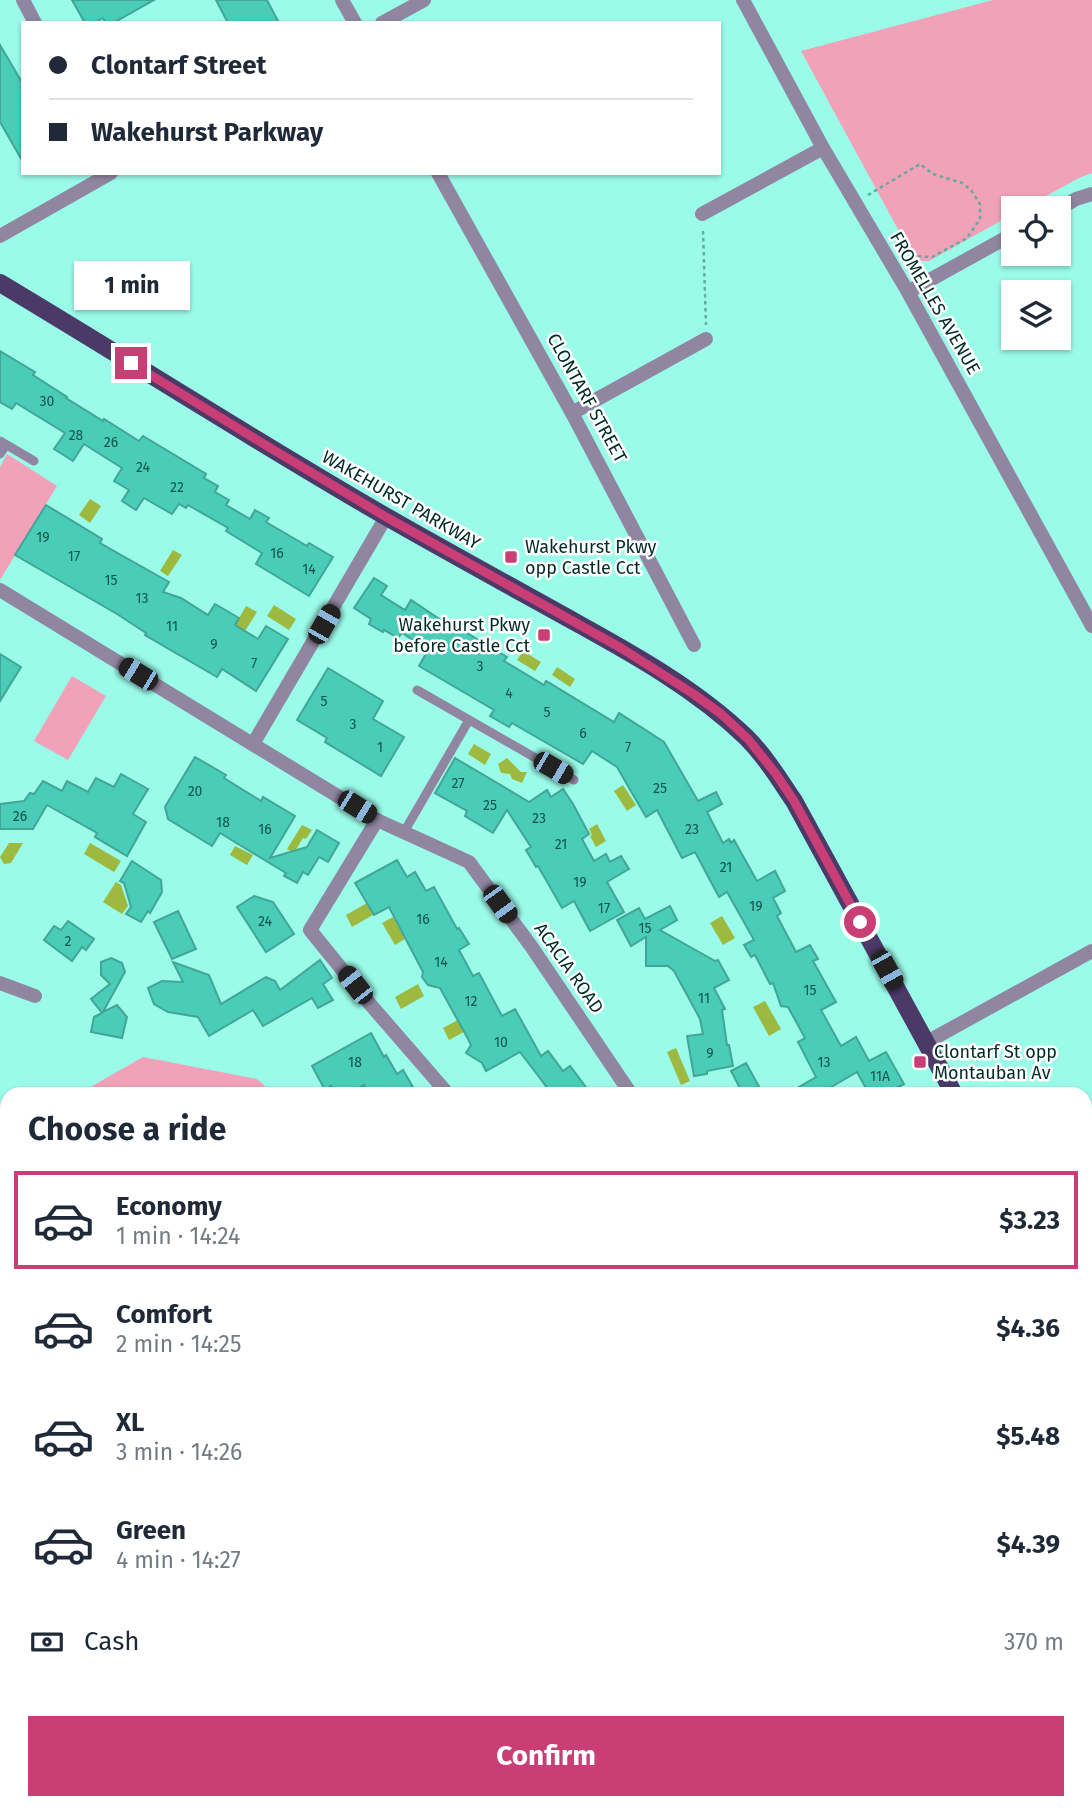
<!DOCTYPE html>
<meta charset="utf-8">
<style>
:root{--surface:#fff;--page:#f6f6f7;--text:#1f2937;--muted:#747a83;--line:#e0e1e3;--accent:#c93e74}
body{margin:0;font-family:"Fira Sans",sans-serif;background:var(--page);color:var(--text);height:100vh;display:flex;flex-direction:column;font-size:26px;white-space:nowrap}
*{box-sizing:border-box;margin:0}
p{font-size:23px;color:var(--muted)}
.icon{flex:none;width:38px;height:38px;fill:none;stroke:currentColor;stroke-width:2;stroke-linecap:round;stroke-linejoin:round}
.map{position:relative;flex:1;overflow:hidden}
.sheet{position:absolute;left:0px;top:1087px;width:1092px;height:723px;display:flex;flex-direction:column;background:var(--surface);border-radius:21px 21px 0 0;box-shadow:0 2px 5px #0004}
.sheet>*{flex:none}
.top-card{position:absolute;left:21px;top:21px;width:700px;height:154px;border-radius:0px;box-shadow:0 2px 5px #0004;display:grid;align-content:center;height:154px;padding:0 28px;background:var(--surface)}
.controls{position:absolute;left:1001px;top:196px;display:grid;gap:14px}
.controls a{display:grid;place-items:center;width:70px;height:70px;border-radius:0px;background:var(--surface);box-shadow:0 2px 5px #0004;font-size:35px}
.end{position:absolute;width:32px;height:32px;margin:-16px;border:9px solid #c93e74;background:#fff;box-shadow:0 0 0 4px #fff}
.from{border-radius:50%}
.bubble{position:absolute;height:49px;border-radius:0px;background:var(--surface);box-shadow:0 2px 5px #0004;font-size:23px;font-weight:700;line-height:49px;text-align:center}
.car{position:absolute;width:21px;height:42px;margin:-21px -10px;border-radius:9px;box-shadow:0 0 5px 2px #0007;background:linear-gradient(#222 24%,#8ab4d8 0 40%,#222 0 76%,#8ab4d8 0 86%,#222 0)}
.top-card b{display:flex;align-items:center;gap:24px;height:66px;font-size:26px}
.top-card b+b{border-top:2px solid var(--line)}
.top-card i{width:18px;height:18px;background:var(--text)}
ul{padding:0;list-style:none}
li{display:flex;align-items:center;gap:21px;height:98px;margin:0 14px 10px;padding:0 14px;border:4px solid transparent;border-radius:0px}
li div{flex:1}
li b{display:block;font-size:26px}
li em{font-style:normal;font-weight:700}
li.current{border-color:var(--accent)}
li>.icon{width:63px;height:63px;stroke-width:1.5}
h2{padding:0 28px;font-size:32px;line-height:84px}
.pay{display:flex;align-items:center;gap:18px;height:77px;padding:0 28px;font-size:26px}
.pay p{margin-inline-start:auto}
.primary-button{display:flex;gap:14px;margin-top:auto;padding:14px 28px}
.primary-button a{flex:1;height:80px;border-radius:0px;background:var(--accent);color:#fff;font-size:28px;font-weight:700;line-height:80px;text-align:center}
.map>svg:first-child{display:block}
.green{fill:#f1a1b8}
.water{fill:#9eb940}
.building{fill:#49cdb9;stroke:#42a595;stroke-width:2}
.lines{fill:none;stroke-linecap:round;stroke-linejoin:round}
.path{stroke:#60ac9f;stroke-width:2.5;stroke-dasharray:3.5 3.5;stroke-linecap:butt}
.lane{stroke:#9086a2;stroke-width:9}
.street{stroke:#9086a2;stroke-width:14}
.primary{stroke:#4b3968;stroke-width:18}
.route{stroke:#c93e74;stroke-width:9}
.poi-dot{fill:#c93e74;stroke:#fff;stroke-width:2.5}
.labels{text-anchor:middle;stroke-width:5;stroke-linejoin:round;paint-order:stroke}
.number-label{font-size:14px;fill:#12544a}
.street-label{font-size:18px;fill:#002b25;stroke:#fff}
.poi-label{font-size:18px;fill:#002b25;stroke:#fff;text-anchor:start}
</style>
<div class="map">
<svg width="1092" height="1808" viewBox="0 0 1092 1808">
<rect width="100%" height="100%" fill="#9bfbe9"/>
<g class="green">
<polygon points="993,0 1092,0 1092,173 1079,178 1024,208 1013,208 1013,214 929,261 919,261 912,255 801,51"/>
<polygon points="7,454 57,486 0,580 0,467"/>
<polygon points="72,676 106,696 68,760 34,741"/>
<polygon points="143,1057 257,1079 274,1094 78,1094"/>
<polygon points="7,1134 7,1578 0,1566 0,1138"/>
<polygon points="1085,1579 1092,1581 1092,1652 1085,1651"/>
<polygon points="772,1802 918,1802 921,1808 770,1808"/>
<polygon points="145,1803 209,1803 213,1808 148,1808"/>
<polygon points="433,1803 554,1803 554,1808 437,1808"/>
<polygon points="623,1803 725,1803 722,1808 626,1808"/>
</g>
<g class="water">
<polygon points="90,499 101,506 90,523 79,515"/>
<polygon points="173,550 182,555 168,576 160,571"/>
<polygon points="274,605 296,619 289,630 267,616"/>
<polygon points="246,606 257,612 245,631 235,625"/>
<polygon points="523,651 541,662 535,671 517,660"/>
<polygon points="557,667 575,679 570,687 552,675"/>
<polygon points="474,744 491,754 485,765 468,754"/>
<polygon points="507,758 521,772 527,772 522,783 512,779 510,774 501,773 498,764"/>
<polygon points="623,785 636,805 627,811 614,791"/>
<polygon points="597,824 606,841 596,847 590,836 592,835 589,829"/>
<polygon points="302,825 312,830 306,839 303,838 294,853 287,849"/>
<polygon points="9,843 23,843 11,863 4,864 0,857"/>
<polygon points="90,843 121,861 114,872 84,854"/>
<polygon points="235,846 253,855 247,865 230,855"/>
<polygon points="116,882 121,885 128,906 122,914 103,902"/>
<polygon points="367,903 373,915 352,927 346,915"/>
<polygon points="722,916 735,938 723,945 710,923"/>
<polygon points="393,917 405,939 395,945 382,923"/>
<polygon points="418,984 424,996 401,1009 395,997"/>
<polygon points="765,1001 781,1029 769,1036 753,1007"/>
<polygon points="467,1015 473,1027 449,1040 443,1028"/>
<polygon points="676,1048 690,1081 681,1085 667,1052"/>
<polygon points="0,1612 7,1627 7,1802 98,1803 101,1808 0,1808"/>
</g>
<g class="building">
<polygon points="72,0 154,0 113,23 106,23 103,18 94,23 85,23"/>
<polygon points="216,0 267,0 279,23 228,23"/>
<polygon points="0,45 23,84 23,162 0,122"/>
<polygon points="0,351 35,372 33,375 67,397 66,398 103,421 104,419 139,441 143,436 206,474 204,478 218,486 215,492 229,500 226,505 250,519 255,510 269,518 266,522 307,546 309,543 333,557 309,596 256,564 262,553 226,531 228,528 188,505 186,508 179,504 172,514 144,498 136,510 122,501 129,490 114,481 122,468 84,444 73,461 54,449 65,433 16,403 12,409 0,402"/>
<polygon points="46,505 102,539 100,543 169,582 163,592 181,598 208,615 215,604 239,618 235,625 258,639 266,626 288,639 256,691 222,669 217,677 145,635 146,633 117,614 15,555"/>
<polygon points="374,578 387,586 381,595 405,610 411,600 444,622 445,620 507,657 504,661 544,685 546,681 614,722 619,713 664,742 698,801 716,792 722,804 707,812 723,843 729,839 731,843 734,840 757,881 775,871 785,891 773,898 781,913 777,916 796,952 810,945 818,959 813,961 836,1002 821,1010 841,1046 856,1037 869,1061 886,1052 904,1084 885,1094 869,1094 857,1072 828,1089 831,1094 787,1094 816,1077 798,1042 805,1038 788,1007 781,1006 773,983 770,984 755,955 751,957 744,945 754,940 727,892 719,897 695,852 682,858 657,810 646,817 617,767 592,751 583,764 512,723 509,727 490,716 494,710 419,666 428,650 402,633 398,638 384,630 383,632 369,624 371,619 354,608"/>
<polygon points="0,654 21,667 0,701"/>
<polygon points="328,668 383,701 373,719 404,737 381,776 325,742 327,738 297,720"/>
<polygon points="195,757 226,775 224,778 261,801 263,797 295,816 270,858 307,847 317,830 339,843 328,862 319,857 308,875 303,872 297,883 284,876 286,873 220,833 212,846 168,819 165,807"/>
<polygon points="455,758 529,802 547,790 551,797 563,789 573,804 589,834 582,839 594,861 606,854 610,862 621,856 629,869 607,882 624,912 590,931 574,901 562,908 538,866 536,867 526,850 531,847 507,810 493,833 465,816 467,811 435,793"/>
<polygon points="121,774 148,789 133,814 146,822 127,856 95,837 97,833 47,805 33,829 0,829 0,804 24,801 30,793 34,794 43,781 62,791 67,781 88,792 96,778 114,787"/>
<polygon points="397,860 407,877 415,872 426,891 434,887 457,929 459,928 469,944 459,950 473,976 479,973 502,1016 515,1009 541,1056 548,1051 563,1071 570,1066 591,1094 552,1094 520,1052 486,1071 482,1063 466,1053 471,1045 467,1037 440,988 428,985 422,977 423,972 389,907 374,915 355,883"/>
<polygon points="132,861 161,880 162,892 150,913 148,911 141,922 126,914 131,907 124,883 120,881"/>
<polygon points="254,896 273,902 294,934 266,952 237,907"/>
<polygon points="670,906 677,920 660,930 715,961 718,960 729,980 714,988 725,1009 722,1010 727,1045 729,1045 733,1066 707,1071 707,1074 694,1076 687,1036 703,1034 700,1019 674,971 668,966 646,966 646,937 631,946 617,920 639,908 645,919"/>
<polygon points="178,911 196,949 172,959 154,922"/>
<polygon points="68,921 94,939 86,950 82,947 72,961 44,940 54,926 61,930"/>
<polygon points="111,958 122,963 125,972 103,1012 117,1005 127,1017 122,1038 91,1032 94,1017 102,1013 91,999 110,984 101,975 101,962"/>
<polygon points="320,960 332,978 323,984 333,1000 318,1008 312,998 263,1026 253,1010 209,1036 198,1017 168,1012 154,1004 148,988 162,981 183,982 173,962 209,975 221,1004 266,977 275,981 280,990"/>
<polygon points="371,1033 384,1057 386,1055 397,1074 403,1070 417,1094 369,1094 364,1085 349,1094 336,1094 331,1086 325,1090 312,1066"/>
<polygon points="746,1063 763,1094 743,1094 731,1071"/>
</g>
<g class="lines">
<g class="path">
<polyline points="868,195 920,164 933,174 962,183 971,190 980,204 980,219 967,238 932,257 910,256"/>
<polyline points="703,231 706,325"/>
</g>
<g class="lane">
<polyline points="0,441 34,461"/>
<polyline points="0,454 6,445"/>
<polyline points="417,690 574,780"/>
<polyline points="404,832 469,720"/>
<polyline points="1085,1439 1092,1435"/>
</g>
<g class="street">
<polyline points="23,0 35,23"/>
<polyline points="342,0 355,23"/>
<polyline points="743,0 823,148 908,292 1092,626"/>
<polyline points="382,23 424,0"/>
<polyline points="438,173 572,413 694,645"/>
<polyline points="1059,209 1076,199 1092,194"/>
<polyline points="702,214 823,148"/>
<polyline points="0,236 111,173"/>
<polyline points="908,292 1013,234"/>
<polyline points="572,413 706,339"/>
<polyline points="0,590 377,820 469,862 531,946 631,1094"/>
<polyline points="253,744 386,517"/>
<polyline points="377,820 310,930 370,1004 448,1094"/>
<polyline points="0,983 35,996"/>
<polyline points="927,1042 1092,951"/>
<polyline points="1085,1342 1092,1355"/>
<polyline points="1085,1659 1092,1659"/>
<polyline points="407,1802 412,1808"/>
<polyline points="731,1808 734,1802"/>
</g>
<g class="primary">
<path d="M0 283C129 360 255 441 385 516 448 552 512 587 575 622 635 655 697 690 746 737 765 756 779 779 794 801L954 1094"/>
<polyline points="1085,1260 1092,1261"/>
<polyline points="1085,1282 1092,1283"/>
</g>
</g>
<g class="lines">
<polyline class="route" points="131,363 267,446 386,517 621,648 692,693 720,713 748,739 776,774 794,801 860,922"/>
</g>
<g class="poi-dot">
<rect x="504" y="550" width="14" height="14" rx="3.5"/>
<rect x="537" y="628" width="14" height="14" rx="3.5"/>
<rect x="913" y="1055" width="14" height="14" rx="3.5"/>
</g>
<g class="labels">
<g class="number-label">
<text x="47" y="406">30</text>
<text x="76" y="440">28</text>
<text x="111" y="447">26</text>
<text x="143" y="472">24</text>
<text x="177" y="492">22</text>
<text x="43" y="542">19</text>
<text x="277" y="558">16</text>
<text x="74" y="561">17</text>
<text x="309" y="574">14</text>
<text x="111" y="585">15</text>
<text x="142" y="603">13</text>
<text x="172" y="631">11</text>
<text x="214" y="649">9</text>
<text x="254" y="668">7</text>
<text x="480" y="671">3</text>
<text x="509" y="698">4</text>
<text x="324" y="706">5</text>
<text x="547" y="717">5</text>
<text x="353" y="729">3</text>
<text x="583" y="738">6</text>
<text x="380" y="752">1</text>
<text x="628" y="752">7</text>
<text x="458" y="788">27</text>
<text x="660" y="793">25</text>
<text x="195" y="796">20</text>
<text x="490" y="810">25</text>
<text x="20" y="821">26</text>
<text x="539" y="823">23</text>
<text x="223" y="827">18</text>
<text x="265" y="834">16</text>
<text x="692" y="834">23</text>
<text x="561" y="849">21</text>
<text x="726" y="872">21</text>
<text x="580" y="887">19</text>
<text x="756" y="911">19</text>
<text x="604" y="913">17</text>
<text x="423" y="924">16</text>
<text x="265" y="926">24</text>
<text x="645" y="933">15</text>
<text x="68" y="946">2</text>
<text x="441" y="967">14</text>
<text x="810" y="995">15</text>
<text x="704" y="1003">11</text>
<text x="471" y="1006">12</text>
<text x="501" y="1047">10</text>
<text x="710" y="1058">9</text>
<text x="355" y="1067">18</text>
<text x="824" y="1067">13</text>
<text x="880" y="1081">11A</text>
</g>
<g class="street-label">
<text transform="translate(935 303) rotate(60)" y="6">FROMELLES AVENUE</text>
<text transform="translate(587 398) rotate(61)" y="6">CLONTARF STREET</text>
<text transform="translate(401 500) rotate(30)" y="6">WAKEHURST PARKWAY</text>
<text transform="translate(569 968) rotate(55)" y="6">ACACIA ROAD</text>
</g>
<g class="poi-label">
<text x="525" y="553">Wakehurst Pkwy<tspan x="525" dy="21">opp Castle Cct</tspan></text>
<text x="530" y="631" text-anchor="end">Wakehurst Pkwy<tspan x="530" dy="21">before Castle Cct</tspan></text>
<text x="934" y="1058">Clontarf St opp<tspan x="934" dy="21">Montauban Av</tspan></text>
</g>
</g>
</svg>
<div class="controls">
<a><svg class="icon" aria-label="locate" viewBox="0 0 24 24"><circle cx="12" cy="12" r="6"/><path d="M12 2v4M12 18v4M2 12h4M18 12h4"/></svg></a>
<a><svg class="icon" aria-label="layers" viewBox="0 0 24 24"><path d="M12 4l9 5-9 5-9-5zM3 14l9 5 9-5"/></svg></a>
</div>
<i class="end from" style="left:860px;top:922px"></i>
<i class="end" style="left:131px;top:363px"></i>
<div class="bubble" style="left:74px;top:261px;width:116px">1 min</div>
<i class="car" style="left:324px;top:624px;rotate:30deg"></i>
<i class="car" style="left:138px;top:674px;rotate:301deg"></i>
<i class="car" style="left:553px;top:768px;rotate:120deg"></i>
<i class="car" style="left:357px;top:807px;rotate:122deg"></i>
<i class="car" style="left:500px;top:904px;rotate:144deg"></i>
<i class="car" style="left:887px;top:970px;rotate:151deg"></i>
<i class="car" style="left:355px;top:985px;rotate:322deg"></i>
<div class="top-card">
<b><i class="from"></i>Clontarf Street</b>
<b><i></i>Wakehurst Parkway</b>
</div>
<section class="sheet">
<h2>Choose a ride</h2>
<ul>
<li class="current"><svg class="icon" aria-label="car" viewBox="0 0 24 24"><path d="M5 17H2v-5l4-1 3-4h7l3 4 3 1v5h-3M9 17h6M6 11h13"/><circle cx="7" cy="17" r="2"/><circle cx="17" cy="17" r="2"/></svg><div><b>Economy</b><p>1 min · 14:24</p></div><em>$3.23</em></li>
<li><svg class="icon" aria-label="car" viewBox="0 0 24 24"><path d="M5 17H2v-5l4-1 3-4h7l3 4 3 1v5h-3M9 17h6M6 11h13"/><circle cx="7" cy="17" r="2"/><circle cx="17" cy="17" r="2"/></svg><div><b>Comfort</b><p>2 min · 14:25</p></div><em>$4.36</em></li>
<li><svg class="icon" aria-label="car" viewBox="0 0 24 24"><path d="M5 17H2v-5l4-1 3-4h7l3 4 3 1v5h-3M9 17h6M6 11h13"/><circle cx="7" cy="17" r="2"/><circle cx="17" cy="17" r="2"/></svg><div><b>XL</b><p>3 min · 14:26</p></div><em>$5.48</em></li>
<li><svg class="icon" aria-label="car" viewBox="0 0 24 24"><path d="M5 17H2v-5l4-1 3-4h7l3 4 3 1v5h-3M9 17h6M6 11h13"/><circle cx="7" cy="17" r="2"/><circle cx="17" cy="17" r="2"/></svg><div><b>Green</b><p>4 min · 14:27</p></div><em>$4.39</em></li>
</ul>
<div class="pay"><svg class="icon" aria-label="cash" viewBox="0 0 24 24"><path d="M3 7h18v10H3z"/><circle cx="12" cy="12" r="2"/></svg>Cash<p>370 m</p></div>
<div class="primary-button"><a>Confirm</a></div>
</section>
</div>
